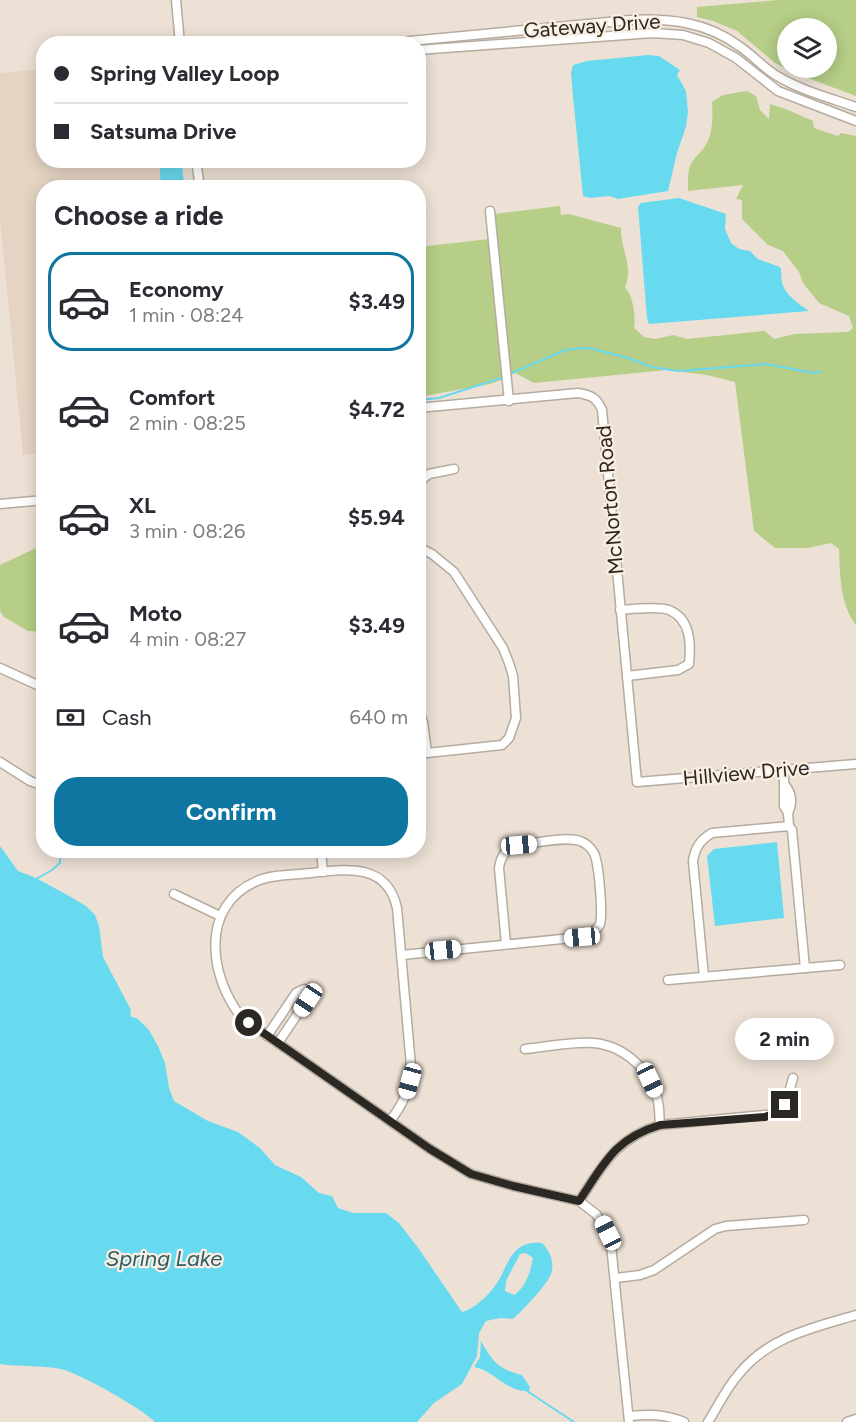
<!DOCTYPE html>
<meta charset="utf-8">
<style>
:root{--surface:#fff;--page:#f2f2f3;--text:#2b2b33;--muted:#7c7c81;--line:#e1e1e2;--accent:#0e76a1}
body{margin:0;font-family:Figtree,sans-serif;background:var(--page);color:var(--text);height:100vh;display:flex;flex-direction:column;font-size:22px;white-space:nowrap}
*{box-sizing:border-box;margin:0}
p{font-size:20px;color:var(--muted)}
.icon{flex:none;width:33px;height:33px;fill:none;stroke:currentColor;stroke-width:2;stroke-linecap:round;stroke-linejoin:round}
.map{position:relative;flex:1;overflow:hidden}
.details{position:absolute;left:36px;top:180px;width:390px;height:678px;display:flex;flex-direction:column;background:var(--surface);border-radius:24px;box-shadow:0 3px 15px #0003}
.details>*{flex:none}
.top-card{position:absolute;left:36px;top:36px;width:390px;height:132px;border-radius:24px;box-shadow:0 3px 15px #0003;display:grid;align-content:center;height:132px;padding:0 18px;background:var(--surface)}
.controls{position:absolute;left:777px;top:18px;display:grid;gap:12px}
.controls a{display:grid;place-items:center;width:60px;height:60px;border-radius:50%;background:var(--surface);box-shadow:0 3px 15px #0003;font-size:30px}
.end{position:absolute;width:27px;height:27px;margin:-14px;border:8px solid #2b2722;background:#fff;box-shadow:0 0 0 3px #fff}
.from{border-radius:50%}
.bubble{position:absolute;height:42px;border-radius:21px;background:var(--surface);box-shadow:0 3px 15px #0003;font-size:20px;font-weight:700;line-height:42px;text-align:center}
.car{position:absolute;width:18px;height:36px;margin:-18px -9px;border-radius:8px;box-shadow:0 0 4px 2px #0007;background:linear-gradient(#fff 24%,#345 0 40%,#fff 0 76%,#345 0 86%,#fff 0)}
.top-card b{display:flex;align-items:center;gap:21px;height:57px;font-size:22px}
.top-card b+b{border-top:2px solid var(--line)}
.top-card i{width:15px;height:15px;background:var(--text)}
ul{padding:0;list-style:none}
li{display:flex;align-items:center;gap:18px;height:99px;margin:0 12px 9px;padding:0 6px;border:3px solid transparent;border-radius:24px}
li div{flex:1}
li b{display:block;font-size:22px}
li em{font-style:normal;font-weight:700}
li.on{border-color:var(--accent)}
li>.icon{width:54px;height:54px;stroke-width:1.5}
h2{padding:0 18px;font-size:27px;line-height:72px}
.pay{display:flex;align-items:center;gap:15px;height:66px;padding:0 18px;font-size:22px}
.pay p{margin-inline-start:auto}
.button{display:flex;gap:12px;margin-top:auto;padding:12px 18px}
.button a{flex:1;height:69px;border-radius:24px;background:var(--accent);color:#fff;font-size:24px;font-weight:700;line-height:69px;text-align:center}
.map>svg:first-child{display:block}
.built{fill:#e5d4c3}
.green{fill:#b6ce87;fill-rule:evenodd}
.water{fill:#68daef;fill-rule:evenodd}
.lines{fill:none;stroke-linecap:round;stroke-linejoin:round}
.stream{stroke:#68daef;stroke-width:2}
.minor-casing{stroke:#b6ab9f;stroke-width:11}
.minor{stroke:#fff;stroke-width:8}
.route{stroke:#2b2722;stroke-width:8}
.labels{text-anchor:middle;stroke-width:4.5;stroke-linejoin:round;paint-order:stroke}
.street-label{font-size:21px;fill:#2b2722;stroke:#faefe2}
.water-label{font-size:22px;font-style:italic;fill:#2d5e67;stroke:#faefe2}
</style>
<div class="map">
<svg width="856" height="1422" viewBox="0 0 856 1422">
<rect width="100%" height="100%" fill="#ede1d5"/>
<polygon class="built" points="43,69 44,160 159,161 161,187 44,188 43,452 23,455 0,219 0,73"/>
<g class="green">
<path d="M778 0H856V96L797 74 775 63 737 31 713 21 697 17V7ZM788 28H826V68H788Z"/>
<path d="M747 91 756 96 760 110 769 119 770 104 788 110 813 121 814 128 838 136 841 133 856 136V625C840 604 840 575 839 549L831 543 808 548H775L754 531 735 382 707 375 667 370 534 383 515 373 510 376 494 214 560 206 561 215 569 214 621 228C620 248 634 267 625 287 633 296 636 316 634 328L644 337 655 339 673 335 687 339 765 331 774 339 795 334 848 332 853 328 849 316 819 303 803 283 799 272 783 251 768 245 742 219V200L736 199 743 185 688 191C688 180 687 168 694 159 697 155 701 152 704 148 713 136 713 117 712 102L723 95Z"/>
<polygon points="489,239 504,379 490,384 419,397 419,247"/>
<polygon points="36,548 43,548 43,632 28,631 4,617 0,611 0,565"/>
</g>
<g class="water">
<polygon points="648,55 659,56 680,70 677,75 686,91 688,112 686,127 677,153 668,191 618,199 609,196 590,198 583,196 573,97 571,73 573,65 587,61"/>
<polygon points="159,161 182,161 184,187 161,187"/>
<path d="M679 198 726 214 725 229 731 243 739 249 750 251 758 259 780 267C782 272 781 276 782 282 784 294 800 305 809 311L649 324 647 318 638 207 641 203Z"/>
<polygon points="777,842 784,918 715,926 707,856 714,849"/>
<path d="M0 846 18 871 36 878 71 897 86 906 95 915 99 926 103 957 131 1010 130 1016 138 1019 149 1030 158 1046 165 1063 169 1088 174 1101 208 1121 238 1132 260 1148 275 1165 301 1177 319 1193 332 1196 338 1208 353 1213H386L399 1223 419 1249 462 1312C476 1309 493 1291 500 1278 510 1258 515 1240 542 1243 550 1251 555 1263 551 1274 546 1286 522 1311 513 1319L500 1318 486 1321 479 1333 477 1356 462 1384 434 1403 417 1422H155C143 1409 79 1373 61 1369 41 1365 20 1367 0 1364ZM526 1253 533 1258C530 1273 526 1287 514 1295L505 1291 506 1281 520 1254Z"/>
<path d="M481 1341C493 1362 498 1369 522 1375L530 1387 529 1391C507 1393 494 1370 474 1367L480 1357Z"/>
</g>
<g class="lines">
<g class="stream">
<polyline points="512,373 565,350 583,348 593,349 628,358 652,367 678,371 766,364 814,373 821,372"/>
<polyline points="418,400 439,398 501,378"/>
<polyline points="36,879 52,870 60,863 60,850"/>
<polyline points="527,1391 574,1422"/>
</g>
<defs>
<g id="minor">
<polyline points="176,0 180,44"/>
<path d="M378 44 630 20C669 18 707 22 739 46 753 55 764 69 779 77 803 91 830 98 856 107"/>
<polyline points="418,50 653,33 683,35 709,43 736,58 778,91 856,121"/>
<polyline points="196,160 200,188"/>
<polyline points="490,211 509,401"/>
<path d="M418 408 578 393C591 395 597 398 602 410L637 782 856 764"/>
<polyline points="418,483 429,474 454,469"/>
<polyline points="0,504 44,500"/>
<polyline points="418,547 432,554 454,572 503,648 509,663 513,676 516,718 509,738 502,745 418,754"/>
<path d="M620 610C632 609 659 606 669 610 691 619 691 644 689 664L678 670 627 676"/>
<polyline points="0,668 44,688"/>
<polyline points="418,708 423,722 427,753"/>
<polyline points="0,762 30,781 44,786"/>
<path d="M785 785C792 794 793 803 788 813"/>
<polyline points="789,826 792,830 805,968"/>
<polyline points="321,850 323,872"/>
<polyline points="174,894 220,916"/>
<path d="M402 955 582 937C589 934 597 931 600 924 603 913 599 864 594 853 591 848 586 843 580 841 566 836 535 843 519 845 506 849 501 855 499 868L506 944"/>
<path d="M704 977 693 861C695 848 700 840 712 833L789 826 788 813 784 806V770"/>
<polyline points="668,980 840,965"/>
<polyline points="267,1036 296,993 304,989 307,991 307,1000 278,1043"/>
<path d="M525 1049C547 1047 571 1041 594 1043 625 1046 653 1072 658 1102 660 1110 659 1118 660 1125"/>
<path d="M390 1121C404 1103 410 1088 411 1066L397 908C387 863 347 869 311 873 294 875 273 874 257 881 199 906 209 977 242 1018L430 1149 471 1174 513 1186 579 1201 596 1214 608 1233 611 1245 629 1422"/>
<path d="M579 1201C604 1164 615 1139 660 1125L774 1114C787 1107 789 1092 793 1078"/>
<polyline points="616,1278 640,1275 654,1270 715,1229 726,1226 804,1220"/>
<path d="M629 1416C649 1414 665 1414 684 1422"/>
<path d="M708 1422C718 1406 726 1389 738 1375 768 1337 812 1328 856 1315"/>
<polyline points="847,1422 856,1419"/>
</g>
</defs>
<use href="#minor" class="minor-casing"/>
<use href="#minor" class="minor"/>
</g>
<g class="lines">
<path class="route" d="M249 1023 430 1149 471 1174 513 1186 579 1201C604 1164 614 1139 660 1125L765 1117 781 1111 785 1105"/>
</g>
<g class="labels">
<g class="street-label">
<text transform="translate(592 26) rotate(-4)" y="7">Gateway Drive</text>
<text transform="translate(610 500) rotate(-95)" y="7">McNorton Road</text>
<text transform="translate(746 773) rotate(-5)" y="7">Hillview Drive</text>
</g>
<g class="water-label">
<text x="164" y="1266">Spring Lake</text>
</g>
</g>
</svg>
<div class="controls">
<a><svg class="icon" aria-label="layers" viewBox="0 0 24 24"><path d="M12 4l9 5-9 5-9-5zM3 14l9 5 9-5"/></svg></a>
</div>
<i class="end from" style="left:249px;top:1023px"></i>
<i class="end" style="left:785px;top:1105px"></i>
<div class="bubble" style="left:735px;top:1018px;width:99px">2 min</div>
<i class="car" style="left:519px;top:845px;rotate:85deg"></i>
<i class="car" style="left:582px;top:937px;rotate:265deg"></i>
<i class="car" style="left:443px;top:950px;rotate:84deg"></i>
<i class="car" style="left:308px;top:1000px;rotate:214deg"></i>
<i class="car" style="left:650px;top:1080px;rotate:155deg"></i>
<i class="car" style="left:410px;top:1081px;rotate:195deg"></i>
<i class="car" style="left:608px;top:1233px;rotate:334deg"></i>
<div class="top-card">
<b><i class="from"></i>Spring Valley Loop</b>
<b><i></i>Satsuma Drive</b>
</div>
<section class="details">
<h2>Choose a ride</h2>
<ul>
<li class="on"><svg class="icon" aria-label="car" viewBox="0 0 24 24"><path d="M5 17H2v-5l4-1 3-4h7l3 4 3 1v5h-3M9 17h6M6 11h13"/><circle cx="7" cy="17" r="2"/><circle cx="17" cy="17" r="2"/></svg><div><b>Economy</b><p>1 min · 08:24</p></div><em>$3.49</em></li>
<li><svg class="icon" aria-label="car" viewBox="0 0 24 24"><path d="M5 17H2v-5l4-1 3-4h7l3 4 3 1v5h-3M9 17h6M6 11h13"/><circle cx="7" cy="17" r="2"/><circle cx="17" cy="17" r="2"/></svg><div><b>Comfort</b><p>2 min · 08:25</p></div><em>$4.72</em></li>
<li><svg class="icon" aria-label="car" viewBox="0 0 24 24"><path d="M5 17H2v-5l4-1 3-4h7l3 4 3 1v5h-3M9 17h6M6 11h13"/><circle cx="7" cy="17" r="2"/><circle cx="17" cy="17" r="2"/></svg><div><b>XL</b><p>3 min · 08:26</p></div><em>$5.94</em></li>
<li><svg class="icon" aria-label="car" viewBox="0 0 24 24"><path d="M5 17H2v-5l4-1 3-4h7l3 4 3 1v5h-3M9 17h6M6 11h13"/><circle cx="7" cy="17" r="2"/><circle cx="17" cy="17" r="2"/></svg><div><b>Moto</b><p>4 min · 08:27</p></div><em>$3.49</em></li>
</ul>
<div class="pay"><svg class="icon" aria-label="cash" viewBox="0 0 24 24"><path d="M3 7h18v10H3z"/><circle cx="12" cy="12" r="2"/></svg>Cash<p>640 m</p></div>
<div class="button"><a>Confirm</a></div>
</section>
</div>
